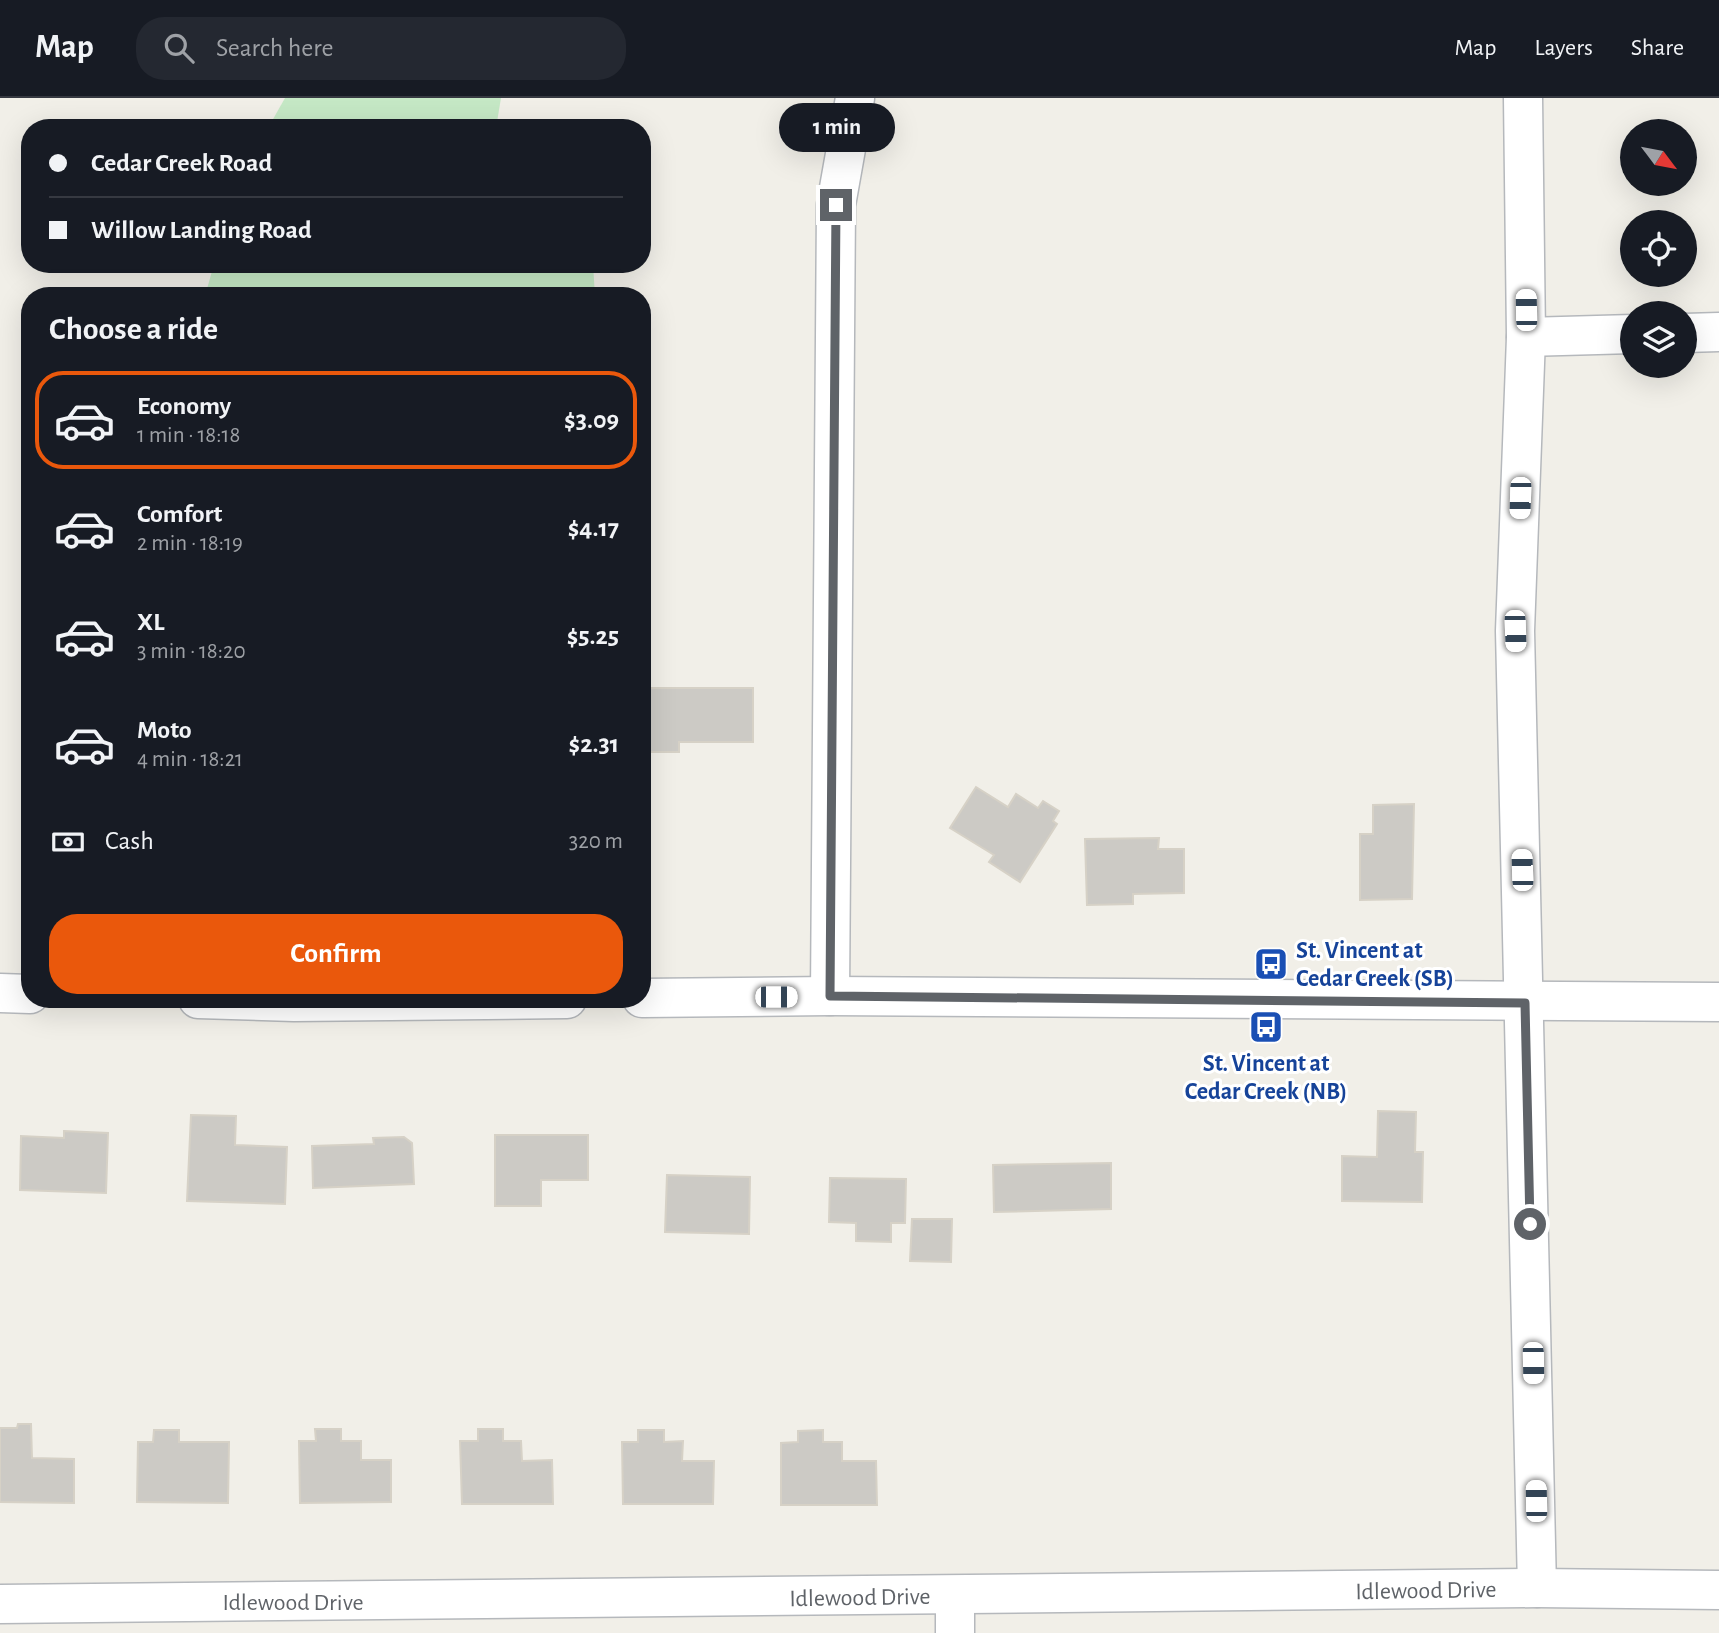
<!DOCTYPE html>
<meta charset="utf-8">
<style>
:root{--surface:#171b24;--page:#242831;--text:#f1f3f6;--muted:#9ea1a6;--line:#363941;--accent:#ea580c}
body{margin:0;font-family:"Alegreya Sans",sans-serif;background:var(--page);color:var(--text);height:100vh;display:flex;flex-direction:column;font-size:26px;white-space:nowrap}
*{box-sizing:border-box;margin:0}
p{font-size:23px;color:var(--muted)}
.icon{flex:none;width:38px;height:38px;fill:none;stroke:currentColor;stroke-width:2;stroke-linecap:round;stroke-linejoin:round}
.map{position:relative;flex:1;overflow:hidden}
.details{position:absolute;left:21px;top:189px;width:630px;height:721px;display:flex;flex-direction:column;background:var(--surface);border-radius:28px;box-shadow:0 7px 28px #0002}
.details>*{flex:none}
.guide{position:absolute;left:21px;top:21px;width:630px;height:154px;border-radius:28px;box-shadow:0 7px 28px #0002;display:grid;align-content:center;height:154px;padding:0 28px;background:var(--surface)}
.needle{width:46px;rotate:122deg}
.tools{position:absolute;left:1620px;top:21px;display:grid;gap:14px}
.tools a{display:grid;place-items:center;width:77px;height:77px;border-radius:50%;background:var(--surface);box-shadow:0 7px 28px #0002;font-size:35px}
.end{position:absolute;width:32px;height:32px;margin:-16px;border:9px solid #5f6368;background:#fff;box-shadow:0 0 0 4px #fff}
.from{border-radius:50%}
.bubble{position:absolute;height:49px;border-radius:24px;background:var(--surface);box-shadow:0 7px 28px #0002;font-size:23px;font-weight:600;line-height:49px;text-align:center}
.car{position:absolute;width:21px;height:42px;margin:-21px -10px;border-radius:9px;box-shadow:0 0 5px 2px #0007;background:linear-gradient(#fff 24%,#345 0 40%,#fff 0 76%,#345 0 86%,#fff 0)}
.guide b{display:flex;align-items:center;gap:24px;height:66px;font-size:26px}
.guide b+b{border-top:2px solid var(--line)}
.guide i{width:18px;height:18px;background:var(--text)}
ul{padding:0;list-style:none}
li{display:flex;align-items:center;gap:21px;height:98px;margin:0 14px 10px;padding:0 14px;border:4px solid transparent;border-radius:28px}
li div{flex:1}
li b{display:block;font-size:26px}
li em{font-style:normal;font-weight:600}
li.active{border-color:var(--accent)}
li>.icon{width:63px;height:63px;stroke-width:1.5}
h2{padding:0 28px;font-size:32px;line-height:84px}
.pay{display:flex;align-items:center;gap:18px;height:77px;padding:0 28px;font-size:26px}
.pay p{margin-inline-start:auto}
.primary-button{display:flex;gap:14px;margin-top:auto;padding:14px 28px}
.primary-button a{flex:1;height:80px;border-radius:28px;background:var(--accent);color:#fff;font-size:28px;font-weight:600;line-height:80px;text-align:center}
header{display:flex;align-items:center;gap:42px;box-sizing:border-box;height:98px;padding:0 35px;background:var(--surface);border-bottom:2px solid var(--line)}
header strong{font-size:33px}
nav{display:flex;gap:38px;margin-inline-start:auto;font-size:24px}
.search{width:490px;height:63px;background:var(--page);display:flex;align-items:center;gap:18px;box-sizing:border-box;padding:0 24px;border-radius:28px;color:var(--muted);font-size:26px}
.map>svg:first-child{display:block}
.green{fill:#c5e8c5}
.building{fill:#cccac5;stroke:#d6d1c6;stroke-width:2}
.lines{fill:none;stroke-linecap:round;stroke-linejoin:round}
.minor-casing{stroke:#b5b8bc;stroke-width:41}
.minor{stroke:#fff;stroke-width:38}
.route{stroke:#5f6368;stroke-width:9}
.labels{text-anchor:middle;stroke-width:6;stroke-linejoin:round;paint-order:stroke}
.transit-label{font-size:24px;font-weight:bold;fill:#164399;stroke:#fff;text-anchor:start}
.street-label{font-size:24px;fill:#5f6368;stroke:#fff}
</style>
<header>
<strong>Map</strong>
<div class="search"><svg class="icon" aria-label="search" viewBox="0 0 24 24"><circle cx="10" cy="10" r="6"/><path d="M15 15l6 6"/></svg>Search here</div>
<nav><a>Map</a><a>Layers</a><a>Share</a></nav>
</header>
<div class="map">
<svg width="1719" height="1535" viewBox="0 0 1719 1535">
<rect width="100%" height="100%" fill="#f1efe8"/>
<g class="green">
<polygon points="285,0 501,0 496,30 268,30"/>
<polygon points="214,166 593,166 595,198 205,198"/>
</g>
<g class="building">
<polygon points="642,590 753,590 753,644 679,644 679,654 642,654"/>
<polygon points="28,636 30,636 30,725 29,725"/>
<polygon points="976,689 1008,709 1016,696 1038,710 1043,703 1059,713 1053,723 1057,726 1020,784 989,764 994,757 950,730"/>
<polygon points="1414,706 1412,801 1360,802 1360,736 1373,736 1373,707"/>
<polygon points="1159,740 1158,751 1184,751 1184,795 1133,796 1133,806 1087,807 1085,741"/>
<polygon points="1378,1013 1416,1014 1415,1054 1423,1054 1422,1104 1342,1103 1342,1058 1377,1059"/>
<polygon points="191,1017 236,1018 235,1047 287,1049 285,1106 187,1103"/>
<polygon points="64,1033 108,1035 106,1095 20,1092 21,1038 64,1040"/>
<polygon points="495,1037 588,1037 588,1082 541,1082 541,1108 495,1108"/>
<polygon points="404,1039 412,1045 414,1086 313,1090 312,1048 374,1046 373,1040"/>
<polygon points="1111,1065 1111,1111 994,1114 993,1067"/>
<polygon points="667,1077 750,1079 749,1136 665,1134"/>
<polygon points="830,1080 906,1081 905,1125 891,1125 891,1144 856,1143 856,1125 829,1124"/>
<polygon points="912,1121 952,1121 951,1164 910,1163"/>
<polygon points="18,1326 31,1326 32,1360 74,1361 74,1405 0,1404 0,1330 17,1330"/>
<polygon points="315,1331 341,1331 341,1343 361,1343 361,1362 391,1362 391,1404 300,1405 299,1343 316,1343"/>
<polygon points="478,1331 503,1331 503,1343 521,1343 522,1363 552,1362 553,1406 462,1406 460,1343 478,1343"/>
<polygon points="154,1332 179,1332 179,1344 229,1344 228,1405 137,1404 138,1344 153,1344"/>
<polygon points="638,1332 664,1332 664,1344 683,1343 682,1363 714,1363 713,1406 623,1406 622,1344 638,1344"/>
<polygon points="823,1332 823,1344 842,1344 842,1363 876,1363 877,1407 781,1407 781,1345 798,1344 798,1333"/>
</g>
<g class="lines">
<defs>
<g id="minor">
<polyline points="1523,0 1526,239 1515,533 1537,1490"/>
<polyline points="1685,235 1719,234"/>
<polyline points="1526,239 1633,236"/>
<polyline points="0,895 30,896"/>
<polyline points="830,898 836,107 855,0"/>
<polyline points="642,900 830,898 1719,904"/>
<polyline points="198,901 294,904 567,901"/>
<polyline points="0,1506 1537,1490 1719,1492"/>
<polyline points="955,1535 955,1499"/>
</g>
</defs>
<use href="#minor" class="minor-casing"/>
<use href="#minor" class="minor"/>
</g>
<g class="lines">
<polyline class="route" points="836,107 830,898 1525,905 1530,1126"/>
</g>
<defs>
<symbol id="bus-square" viewBox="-11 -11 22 22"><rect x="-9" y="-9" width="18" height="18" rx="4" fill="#1a4fb4" stroke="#fff"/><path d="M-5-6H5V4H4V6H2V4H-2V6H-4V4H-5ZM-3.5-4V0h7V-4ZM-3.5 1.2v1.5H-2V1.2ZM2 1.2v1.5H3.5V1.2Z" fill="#fff"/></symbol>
</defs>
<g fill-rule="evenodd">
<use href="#bus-square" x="1252" y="847" width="38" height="38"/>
<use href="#bus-square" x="1247" y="910" width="38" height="38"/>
</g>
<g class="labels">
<g class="transit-label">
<text x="1296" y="860">St. Vincent at<tspan x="1296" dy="28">Cedar Creek (SB)</tspan></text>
<text x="1266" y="973" text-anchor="middle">St. Vincent at<tspan x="1266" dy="28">Cedar Creek (NB)</tspan></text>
</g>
<g class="street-label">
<text transform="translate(1426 1492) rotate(-1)" y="8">Idlewood Drive</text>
<text transform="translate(860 1499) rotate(-1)" y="8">Idlewood Drive</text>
<text x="293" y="1512">Idlewood Drive</text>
</g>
</g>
</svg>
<div class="tools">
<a><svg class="needle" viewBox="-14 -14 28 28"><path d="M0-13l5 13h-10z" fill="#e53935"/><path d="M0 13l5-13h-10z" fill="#9ea1a6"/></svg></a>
<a><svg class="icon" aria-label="locate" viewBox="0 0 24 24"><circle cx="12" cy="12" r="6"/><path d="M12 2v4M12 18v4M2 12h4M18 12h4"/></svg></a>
<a><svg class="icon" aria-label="layers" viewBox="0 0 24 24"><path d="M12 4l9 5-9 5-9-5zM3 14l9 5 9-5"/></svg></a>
</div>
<i class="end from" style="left:1530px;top:1126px"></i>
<i class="end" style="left:836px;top:107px"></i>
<div class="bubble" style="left:779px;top:5px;width:116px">1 min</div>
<i class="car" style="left:1526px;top:212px;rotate:359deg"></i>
<i class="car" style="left:1520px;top:400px;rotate:182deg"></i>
<i class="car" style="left:1515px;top:533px;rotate:178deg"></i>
<i class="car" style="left:1522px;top:772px;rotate:358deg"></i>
<i class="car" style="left:776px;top:899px;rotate:90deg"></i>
<i class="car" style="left:1533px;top:1265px;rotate:179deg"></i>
<i class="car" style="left:1536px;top:1403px;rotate:359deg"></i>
<div class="guide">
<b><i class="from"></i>Cedar Creek Road</b>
<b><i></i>Willow Landing Road</b>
</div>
<section class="details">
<h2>Choose a ride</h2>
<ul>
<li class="active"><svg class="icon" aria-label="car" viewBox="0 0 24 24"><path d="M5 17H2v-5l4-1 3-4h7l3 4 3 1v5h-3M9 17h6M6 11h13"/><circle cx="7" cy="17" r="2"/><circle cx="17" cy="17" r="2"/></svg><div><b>Economy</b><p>1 min · 18:18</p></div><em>$3.09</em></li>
<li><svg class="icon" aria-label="car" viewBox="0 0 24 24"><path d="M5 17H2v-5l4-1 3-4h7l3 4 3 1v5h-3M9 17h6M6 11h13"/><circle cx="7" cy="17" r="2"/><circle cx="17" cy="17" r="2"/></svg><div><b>Comfort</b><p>2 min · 18:19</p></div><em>$4.17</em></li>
<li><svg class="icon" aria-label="car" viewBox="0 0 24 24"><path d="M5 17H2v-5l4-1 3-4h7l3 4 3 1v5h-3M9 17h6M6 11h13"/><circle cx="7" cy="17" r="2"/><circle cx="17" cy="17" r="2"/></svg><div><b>XL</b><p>3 min · 18:20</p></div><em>$5.25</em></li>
<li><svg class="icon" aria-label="car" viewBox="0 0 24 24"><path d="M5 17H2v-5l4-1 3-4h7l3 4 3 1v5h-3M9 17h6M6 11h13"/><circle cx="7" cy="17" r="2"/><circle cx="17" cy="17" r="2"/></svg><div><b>Moto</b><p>4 min · 18:21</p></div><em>$2.31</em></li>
</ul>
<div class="pay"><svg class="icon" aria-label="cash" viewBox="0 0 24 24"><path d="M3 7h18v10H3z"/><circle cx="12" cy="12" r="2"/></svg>Cash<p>320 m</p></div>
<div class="primary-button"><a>Confirm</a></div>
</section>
</div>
